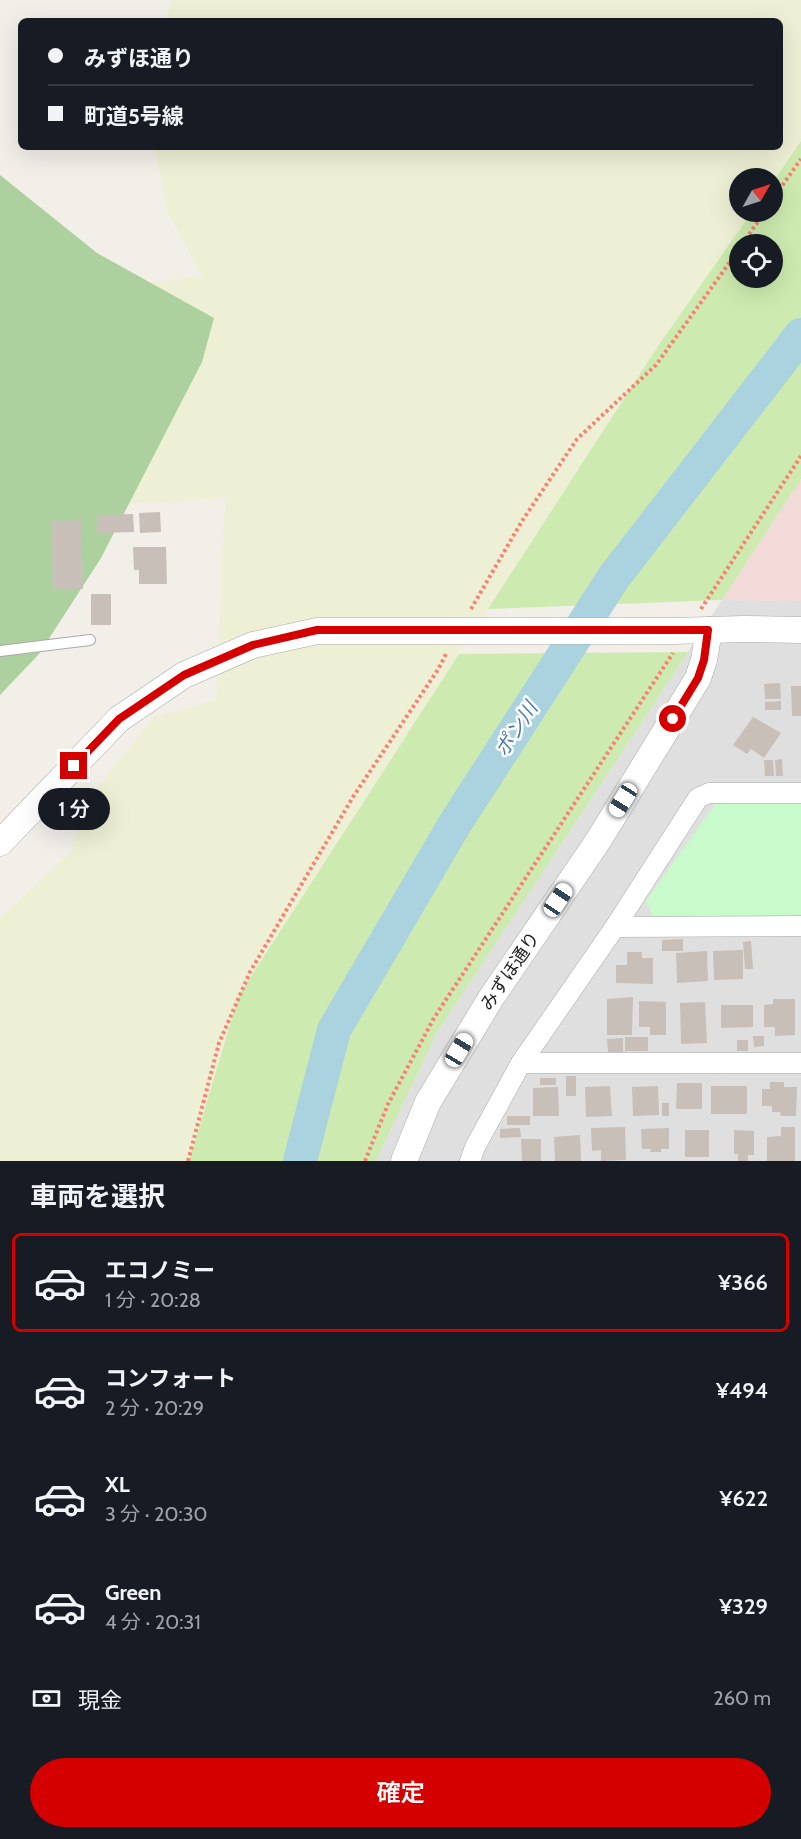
<!DOCTYPE html>
<html lang="ja">
<meta charset="utf-8">
<style>
:root{--surface:#171b24;--page:#20242c;--text:#f1f3f6;--muted:#9ea1a6;--line:#363941;--accent:#d40000}
body{margin:0;font-family:Cabin,"Noto Sans JP",sans-serif;background:var(--page);color:var(--text);height:100vh;display:flex;flex-direction:column;font-size:22px;white-space:nowrap}
*{box-sizing:border-box;margin:0}
p{font-size:20px;color:var(--muted)}
.icon{flex:none;width:33px;height:33px;fill:none;stroke:currentColor;stroke-width:2;stroke-linecap:round;stroke-linejoin:round}
.map{position:relative;height:1161px;overflow:hidden}
.side{display:flex;flex-direction:column;background:var(--surface);flex:1}
.side>*{flex:none}
.guide{position:absolute;left:18px;top:18px;width:765px;height:132px;border-radius:9px;box-shadow:0 6px 24px #0002;display:grid;align-content:center;height:132px;padding:0 30px;background:var(--surface)}
.needle{width:39px;rotate:51deg}
.tools{position:absolute;left:729px;top:168px;display:grid;gap:12px}
.tools a{display:grid;place-items:center;width:54px;height:54px;border-radius:50%;background:var(--surface);box-shadow:0 6px 24px #0002;font-size:30px}
.end{position:absolute;width:27px;height:27px;margin:-14px;border:8px solid #d40000;background:#fff;box-shadow:0 0 0 3px #fff}
.from{border-radius:50%}
.bubble{position:absolute;height:42px;border-radius:21px;background:var(--surface);box-shadow:0 6px 24px #0002;font-size:20px;font-weight:600;line-height:42px;text-align:center}
.car{position:absolute;width:18px;height:36px;margin:-18px -9px;border-radius:8px;box-shadow:0 0 4px 2px #0007;background:linear-gradient(#fff 24%,#345 0 40%,#fff 0 76%,#345 0 86%,#fff 0)}
.guide b{display:flex;align-items:center;gap:21px;height:57px;font-size:22px}
.guide b+b{border-top:2px solid var(--line)}
.guide i{width:15px;height:15px;background:var(--text)}
ul{padding:0;list-style:none}
li{display:flex;align-items:center;gap:18px;height:99px;margin:0 12px 9px;padding:0 18px;border:3px solid transparent;border-radius:9px}
li div{flex:1}
li b{display:block;font-size:22px}
li em{font-style:normal;font-weight:600}
li.active{border-color:var(--accent)}
li>.icon{width:54px;height:54px;stroke-width:1.5}
h2{padding:0 30px;font-size:27px;line-height:72px}
.pay{display:flex;align-items:center;gap:15px;height:66px;padding:0 30px;font-size:22px}
.pay p{margin-inline-start:auto}
.cta{display:flex;gap:12px;margin-top:auto;padding:12px 30px}
.cta a{flex:1;height:69px;border-radius:36px;background:var(--accent);color:#fff;font-size:24px;font-weight:600;line-height:69px;text-align:center}
.map>svg:first-child{display:block}
.residential{fill:#e0dfdf}
.commercial{fill:#f2dad9}
.farmland{fill:#eef0d5}
.grass{fill:#cdebb0;fill-rule:evenodd}
.forest{fill:#add19e}
.park{fill:#c8facc}
.lines{fill:none;stroke-linecap:round;stroke-linejoin:round}
.river{stroke:#aad3df;stroke-width:34}
.building{fill:#c7bfb8}
.service-casing{stroke:#a9a9a9;stroke-width:12}
.minor-casing{stroke:#a9a9a9;stroke-width:21}
.tertiary-casing{stroke:#a9a9a9;stroke-width:27}
.path{stroke:#fa8072;stroke-width:4;stroke-dasharray:3 3;stroke-linecap:butt}
.service{stroke:#fff;stroke-width:10}
.minor{stroke:#fff;stroke-width:20}
.tertiary{stroke:#fff;stroke-width:26}
.route{stroke:#d40000;stroke-width:8}
.labels{text-anchor:middle;stroke-width:5;stroke-linejoin:round;paint-order:stroke}
.street-label{font-size:18px;fill:#222;stroke:#fff}
.water-label{font-size:20px;font-style:italic;fill:#4a7aab;stroke:#fff}
</style>
<div class="map">
<svg width="801" height="1161" viewBox="0 0 801 1161">
<rect width="100%" height="100%" fill="#f2efe9"/>
<polygon class="residential" points="722,600 801,601 801,1161 376,1161 436,1034"/>
<polygon class="commercial" points="801,479 801,601 722,600"/>
<polygon class="farmland" points="172,0 801,0 801,141 773,182 772,178 740,178 740,212 752,212 658,346 239,995 189,1161 0,1161 0,918 71,852 84,804 154,717 216,700 225,498 35,510 84,288 203,277 168,214 155,147 780,147 780,21 166,21"/>
<g class="grass">
<path d="M801 141V479L722 600 488 609 658 346 752 212H772L773 182ZM740 244H772V278H740Z"/>
<polygon points="688,652 436,1034 376,1161 189,1161 239,995 459,654"/>
</g>
<polygon class="forest" points="0,175 97,253 214,318 202,362 101,558 39,654 0,695"/>
<polygon class="park" points="801,801 801,915 653,916 646,901 715,804"/>
<g class="lines">
<polyline class="river" points="300,1161 334,1030 456,822 614,577 801,335"/>
</g>
<g class="building">
<polygon points="160,512 161,532 140,533 139,513"/>
<polygon points="133,514 134,532 97,533 97,515"/>
<polygon points="81,520 83,589 53,590 51,521"/>
<polygon points="133,547 166,547 167,584 139,584 139,570 134,570"/>
<rect x="91" y="594" width="20" height="31"/>
<polygon points="780,683 781,699 765,699 764,684"/>
<polygon points="791,686 801,686 801,716 792,716"/>
<polygon points="781,701 781,710 765,710 765,702"/>
<polygon points="753,717 781,733 764,758 751,749 747,754 733,745"/>
<polygon points="782,759 783,776 776,776 775,760"/>
<polygon points="764,760 773,760 774,776 765,776"/>
<polygon points="683,939 683,951 662,951 662,940"/>
<polygon points="751,941 753,969 745,969 743,942"/>
<polygon points="743,950 743,979 714,980 713,951"/>
<polygon points="707,951 708,981 677,983 676,953"/>
<polygon points="627,952 642,952 642,958 653,958 653,984 616,983 616,965 627,965"/>
<polygon points="633,997 632,1035 607,1035 607,999"/>
<polygon points="773,999 795,999 795,1035 775,1036 775,1027 764,1027 764,1005 773,1004"/>
<polygon points="639,1001 666,1002 666,1035 650,1035 650,1027 639,1027"/>
<polygon points="705,1002 707,1043 681,1044 680,1003"/>
<polygon points="721,1005 753,1005 753,1027 721,1028"/>
<polygon points="753,1036 764,1036 764,1046 754,1047"/>
<rect x="625" y="1037" width="23" height="14"/>
<polygon points="623,1038 623,1052 608,1052 607,1039"/>
<rect x="737" y="1040" width="11" height="11"/>
<rect x="566" y="1076" width="10" height="20"/>
<rect x="540" y="1078" width="16" height="7"/>
<polygon points="770,1082 784,1082 784,1087 797,1087 796,1116 781,1116 780,1112 772,1112 772,1106 762,1106 762,1089 770,1089"/>
<polygon points="677,1083 702,1083 702,1109 676,1109"/>
<polygon points="610,1086 612,1116 586,1117 585,1087"/>
<polygon points="658,1086 659,1115 633,1116 632,1087"/>
<rect x="711" y="1086" width="36" height="28"/>
<polygon points="558,1087 559,1116 533,1116 533,1088"/>
<rect x="662" y="1103" width="7" height="13"/>
<rect x="507" y="1116" width="23" height="9"/>
<polygon points="625,1127 626,1160 601,1161 601,1150 592,1151 591,1128"/>
<polygon points="781,1127 795,1127 795,1161 767,1161 767,1137 781,1136"/>
<polygon points="520,1128 521,1137 500,1138 500,1129"/>
<polygon points="669,1128 669,1149 661,1149 661,1152 650,1152 651,1149 642,1149 641,1129"/>
<rect x="685" y="1130" width="24" height="27"/>
<polygon points="734,1130 754,1131 754,1155 748,1155 748,1161 738,1161 738,1154 734,1154"/>
<polygon points="580,1135 581,1161 555,1161 554,1137"/>
<polygon points="521,1139 541,1139 541,1161 522,1161"/>
</g>
<g class="lines">
<defs>
<polyline id="service" points="0,651 90,640"/>
<g id="minor">
<polyline points="615,927 801,926"/>
<polyline points="521,1063 801,1063"/>
<polyline points="470,1161 475,1147 521,1063 615,927 698,798 709,793 801,793"/>
</g>
<g id="tertiary">
<polyline points="0,843 119,719 184,675 253,645 317,631 673,631 744,629 801,630"/>
<polyline points="404,1161 428,1102 491,998 598,841 698,678 704,660 709,630"/>
</g>
</defs>
<use href="#service" class="service-casing"/>
<use href="#minor" class="minor-casing"/>
<use href="#tertiary" class="tertiary-casing"/>
<g class="path">
<polyline points="772,200 801,159"/>
<polyline points="742,244 765,212"/>
<polyline points="471,609 522,521 577,439 656,365 740,248"/>
<polyline points="701,609 801,456"/>
<polyline points="188,1161 219,1043 250,972 353,797 439,668 447,652"/>
<polyline points="365,1161 388,1104 434,1018 673,653"/>
</g>
<use href="#service" class="service"/>
<use href="#minor" class="minor"/>
<use href="#tertiary" class="tertiary"/>
</g>
<g class="lines">
<polyline class="route" points="74,766 119,719 184,675 253,645 317,630 708,630 704,660 698,678 673,719"/>
</g>
<g class="labels">
<g class="street-label">
<text transform="translate(510 971) rotate(-56)" y="6">みずほ通り</text>
</g>
<g class="water-label">
<text transform="translate(516 729) rotate(-57)" y="7">ポン川</text>
</g>
</g>
</svg>
<div class="tools">
<a><svg class="needle" viewBox="-14 -14 28 28"><path d="M0-13l5 13h-10z" fill="#e53935"/><path d="M0 13l5-13h-10z" fill="#9ea1a6"/></svg></a>
<a><svg class="icon" aria-label="locate" viewBox="0 0 24 24"><circle cx="12" cy="12" r="6"/><path d="M12 2v4M12 18v4M2 12h4M18 12h4"/></svg></a>
</div>
<i class="end from" style="left:673px;top:719px"></i>
<i class="end" style="left:74px;top:766px"></i>
<div class="bubble" style="left:38px;top:788px;width:72px">1 分</div>
<i class="car" style="left:623px;top:800px;rotate:212deg"></i>
<i class="car" style="left:558px;top:900px;rotate:34deg"></i>
<i class="car" style="left:459px;top:1050px;rotate:31deg"></i>
<div class="guide">
<b><i class="from"></i>みずほ通り</b>
<b><i></i>町道5号線</b>
</div>
</div>
<section class="side">
<h2>車両を選択</h2>
<ul>
<li class="active"><svg class="icon" aria-label="car" viewBox="0 0 24 24"><path d="M5 17H2v-5l4-1 3-4h7l3 4 3 1v5h-3M9 17h6M6 11h13"/><circle cx="7" cy="17" r="2"/><circle cx="17" cy="17" r="2"/></svg><div><b>エコノミー</b><p>1 分 · 20:28</p></div><em>¥366</em></li>
<li><svg class="icon" aria-label="car" viewBox="0 0 24 24"><path d="M5 17H2v-5l4-1 3-4h7l3 4 3 1v5h-3M9 17h6M6 11h13"/><circle cx="7" cy="17" r="2"/><circle cx="17" cy="17" r="2"/></svg><div><b>コンフォート</b><p>2 分 · 20:29</p></div><em>¥494</em></li>
<li><svg class="icon" aria-label="car" viewBox="0 0 24 24"><path d="M5 17H2v-5l4-1 3-4h7l3 4 3 1v5h-3M9 17h6M6 11h13"/><circle cx="7" cy="17" r="2"/><circle cx="17" cy="17" r="2"/></svg><div><b>XL</b><p>3 分 · 20:30</p></div><em>¥622</em></li>
<li><svg class="icon" aria-label="car" viewBox="0 0 24 24"><path d="M5 17H2v-5l4-1 3-4h7l3 4 3 1v5h-3M9 17h6M6 11h13"/><circle cx="7" cy="17" r="2"/><circle cx="17" cy="17" r="2"/></svg><div><b>Green</b><p>4 分 · 20:31</p></div><em>¥329</em></li>
</ul>
<div class="pay"><svg class="icon" aria-label="cash" viewBox="0 0 24 24"><path d="M3 7h18v10H3z"/><circle cx="12" cy="12" r="2"/></svg>現金<p>260 m</p></div>
<div class="cta"><a>確定</a></div>
</section>
